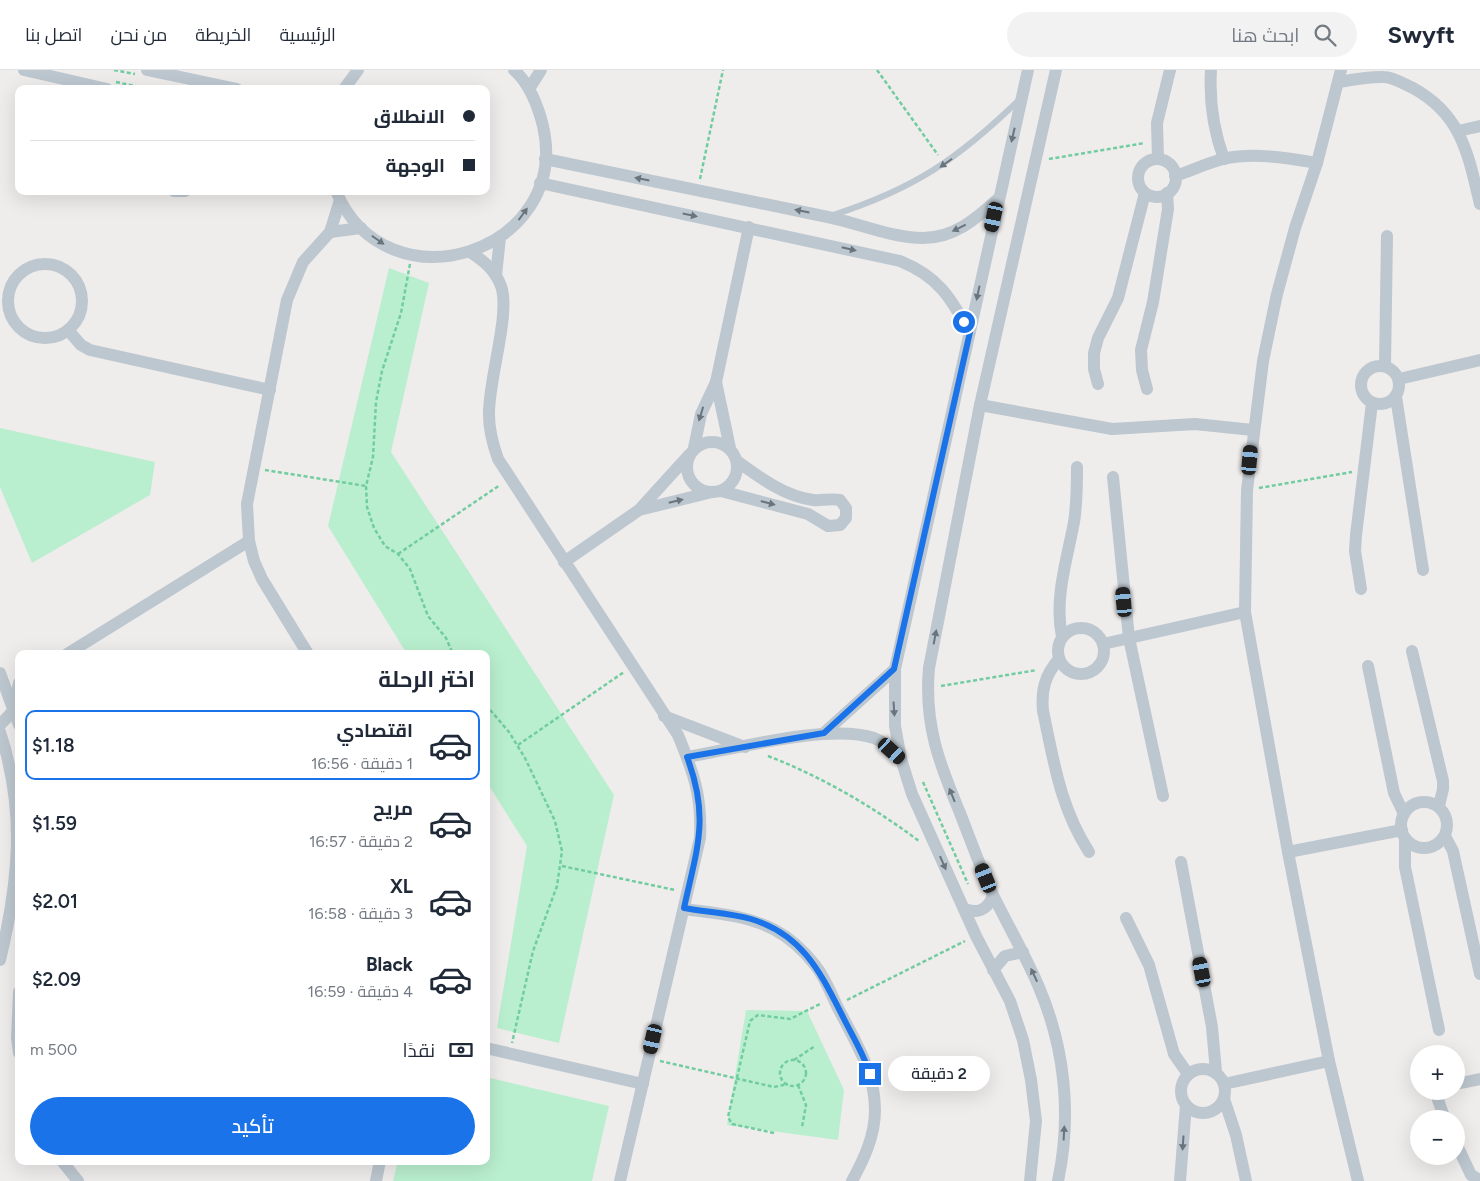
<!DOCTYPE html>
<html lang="ar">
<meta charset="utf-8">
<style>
:root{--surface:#fff;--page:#f2f2f3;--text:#1f2937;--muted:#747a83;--line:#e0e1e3;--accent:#1a73e8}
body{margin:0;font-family:Figtree,Cairo,sans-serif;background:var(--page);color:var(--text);direction:rtl;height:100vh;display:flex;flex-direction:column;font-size:19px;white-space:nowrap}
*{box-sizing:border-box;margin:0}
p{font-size:16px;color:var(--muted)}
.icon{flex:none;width:28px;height:28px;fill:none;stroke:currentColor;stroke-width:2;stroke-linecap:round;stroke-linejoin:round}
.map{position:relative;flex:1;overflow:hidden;direction:ltr}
.sheet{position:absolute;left:15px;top:580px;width:475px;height:515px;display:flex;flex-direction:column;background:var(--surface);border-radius:10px;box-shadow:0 5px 20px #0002;direction:rtl}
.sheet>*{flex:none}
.hud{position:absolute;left:15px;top:15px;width:475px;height:110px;border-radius:10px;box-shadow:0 5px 20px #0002;direction:rtl;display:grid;align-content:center;height:110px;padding:0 15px;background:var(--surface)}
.controls{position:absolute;left:1410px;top:975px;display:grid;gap:10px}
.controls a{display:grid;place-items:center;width:55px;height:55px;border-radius:50%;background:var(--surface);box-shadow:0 5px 20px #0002;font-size:25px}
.end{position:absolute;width:22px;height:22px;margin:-11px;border:6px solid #1a73e8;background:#fff;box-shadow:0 0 0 2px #fff}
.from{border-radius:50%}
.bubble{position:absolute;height:35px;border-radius:18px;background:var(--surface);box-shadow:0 5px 20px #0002;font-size:16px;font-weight:600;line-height:35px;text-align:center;direction:rtl}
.car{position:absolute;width:15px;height:30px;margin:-15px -8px;border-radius:6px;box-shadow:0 0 4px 1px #0007;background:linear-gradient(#222 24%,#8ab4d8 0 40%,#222 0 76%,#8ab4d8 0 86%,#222 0)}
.hud b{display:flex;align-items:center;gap:18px;height:48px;font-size:19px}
.hud b+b{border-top:1px solid var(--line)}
.hud i{width:12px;height:12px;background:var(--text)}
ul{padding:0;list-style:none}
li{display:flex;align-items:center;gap:15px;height:70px;margin:0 10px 8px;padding:0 5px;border:2px solid transparent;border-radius:10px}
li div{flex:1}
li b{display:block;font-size:19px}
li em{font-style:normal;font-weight:600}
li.selected{border-color:var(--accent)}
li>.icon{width:45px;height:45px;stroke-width:1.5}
h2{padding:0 15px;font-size:22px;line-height:60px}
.pay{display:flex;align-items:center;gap:12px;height:55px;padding:0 15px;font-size:19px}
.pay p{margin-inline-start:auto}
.primary-button{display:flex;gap:10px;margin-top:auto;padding:10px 15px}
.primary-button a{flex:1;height:58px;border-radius:30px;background:var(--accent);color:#fff;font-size:20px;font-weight:600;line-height:58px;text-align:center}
header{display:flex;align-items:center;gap:30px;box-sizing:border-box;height:70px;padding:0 25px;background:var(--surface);border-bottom:1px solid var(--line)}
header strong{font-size:24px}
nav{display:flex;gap:28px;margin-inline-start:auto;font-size:18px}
.search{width:350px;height:45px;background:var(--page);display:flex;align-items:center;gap:12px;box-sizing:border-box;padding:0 18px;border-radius:28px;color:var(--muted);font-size:19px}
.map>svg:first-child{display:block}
.green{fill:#b9efce}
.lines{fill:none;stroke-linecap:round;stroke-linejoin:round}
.path{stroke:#71cd9f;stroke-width:2.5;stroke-dasharray:4 2.5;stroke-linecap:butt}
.lane{stroke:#bdc7cf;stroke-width:6}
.street{stroke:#bdc7cf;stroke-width:12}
.oneway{fill:#69747d}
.route{stroke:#1a73e8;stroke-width:6}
</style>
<header>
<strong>Swyft</strong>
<div class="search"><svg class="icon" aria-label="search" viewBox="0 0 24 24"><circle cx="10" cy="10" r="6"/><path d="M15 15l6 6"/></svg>ابحث هنا</div>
<nav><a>الرئيسية</a><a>الخريطة</a><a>من نحن</a><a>اتصل بنا</a></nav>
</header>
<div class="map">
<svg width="1480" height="1111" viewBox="0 0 1480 1111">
<rect width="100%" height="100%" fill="#efecec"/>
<g class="green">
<polygon points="389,198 429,213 391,382 614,725 559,973 497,958 527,776 486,711 486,584 407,584 328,456"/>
<polygon points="0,358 155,392 150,425 32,493 0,417"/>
<polygon points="746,940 807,941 844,1020 838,1070 727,1055"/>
<polygon points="486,1007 609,1036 592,1111 393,1111 398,1091 486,1091"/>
</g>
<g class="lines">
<g class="path">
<polyline points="114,0 135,4"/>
<polyline points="877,0 938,85"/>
<polyline points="116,12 149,19"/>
<polyline points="1049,89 1145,73"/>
<polyline points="700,109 723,0"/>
<polyline points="410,194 401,243 382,301 376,332 373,387 366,416 367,437 374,458 385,476 398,484 410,499 428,546 446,568 453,584"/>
<polyline points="265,400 366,416"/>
<polyline points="1259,418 1352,402"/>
<polyline points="398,484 500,415"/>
<polyline points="941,616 1037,600"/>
<polyline points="486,635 509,662 525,688 555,751 562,781 557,816 533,881 512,973"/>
<polyline points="518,675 624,602"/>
<path d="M768 686C822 707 872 736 919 771"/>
<polyline points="923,712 968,814"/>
<polyline points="562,796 675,820"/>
<polyline points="847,930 965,871"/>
<polyline points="794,990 815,976"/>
<circle cx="793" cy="1003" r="13"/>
<polyline points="660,991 774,1017 788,1014"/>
<polyline points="798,1015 806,1035 802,1057"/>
<polyline points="774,1063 732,1054 728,1047 750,951 758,945 790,949 822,933"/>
</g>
<path class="lane" d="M833 145C914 119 958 89 1019 30"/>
<g class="street">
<polyline points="24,0 107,19"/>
<polyline points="147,0 237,19"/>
<polyline points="1028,0 895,599 895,656 901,689 912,724 976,866 1010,931 1023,970 1031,1010 1036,1051 1030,1111"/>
<path d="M1056 0 980 335 929 598C924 654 939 693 960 743 971 771 981 800 994 827 1009 857 1025 885 1038 915 1065 977 1072 1045 1058 1111"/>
<path d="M1211 0C1209 32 1213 59 1224 89"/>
<polyline points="1341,0 1317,93 1295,158 1277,224 1263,291 1247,420 1245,542 1288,782 1329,991 1358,1111"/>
<path d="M1338 12C1353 10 1369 6 1384 7 1393 7 1404 14 1413 18 1462 45 1468 84 1480 134"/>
<polyline points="344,19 358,0"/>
<polyline points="529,19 541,0"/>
<polyline points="1458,61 1480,56"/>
<path d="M545 89C638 108 731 127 823 146 856 152 890 168 923 168 954 168 976 149 998 129"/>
<polyline points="1158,89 1157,53 1170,0"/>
<circle cx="1157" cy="108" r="19"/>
<path d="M1175 106C1191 101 1207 93 1223 89 1254 82 1287 88 1317 93"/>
<path d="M540 113 900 191C939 207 950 227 970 262"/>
<polyline points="174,121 185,121"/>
<path d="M336 121C387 242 572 182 543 56 538 36 530 14 514 0"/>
<polyline points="330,162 361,158"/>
<path d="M470 182C484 191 495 200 501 216 511 243 488 311 489 345 489 360 493 375 498 389L678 665C694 704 702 726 700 768L620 1111"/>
<circle cx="45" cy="231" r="37"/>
<polyline points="496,206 500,167"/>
<polyline points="68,260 81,275 90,280 270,320"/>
<circle cx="1380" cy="315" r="19"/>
<polyline points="1385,296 1387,166"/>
<polyline points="1399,309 1480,290"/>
<polyline points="716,312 730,378"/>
<polyline points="1098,314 1094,299 1094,283 1098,268 1118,228 1145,123"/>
<polyline points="1147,319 1142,300 1141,280 1153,232 1168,139 1167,123"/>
<polyline points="1396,327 1423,500"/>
<polyline points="980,335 1112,359 1195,354 1253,360"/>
<circle cx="712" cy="397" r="25"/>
<polyline points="694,378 701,344 716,312 749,157"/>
<polyline points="1113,407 1129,568 1163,726"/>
<path d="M721 421 808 444 828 456 840 455 846 448V438L840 430C830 428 821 431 813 430 784 426 759 407 737 391"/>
<polyline points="639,440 712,422"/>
<polyline points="564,492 639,440 689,385"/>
<polyline points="1361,519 1355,481 1356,465 1372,333"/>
<circle cx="1081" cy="581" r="23"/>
<path d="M1062 567C1054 528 1067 490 1074 452 1077 434 1077 415 1077 397"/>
<polyline points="1103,574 1245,542"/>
<polyline points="1412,581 1443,711 1443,719 1439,736"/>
<polyline points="67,584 249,471"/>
<polyline points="308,584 262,509 254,491 249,471 247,434 287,230 303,192 330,162 340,130"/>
<path d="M1059 589C1045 605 1041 620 1043 641 1054 692 1060 737 1089 782"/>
<polyline points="1368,596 1394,723 1404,744"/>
<polyline points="0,603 19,655"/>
<polyline points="664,646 745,677"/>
<polyline points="0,655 13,641 19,613"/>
<path d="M0 662C26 741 19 811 0 890"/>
<polyline points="824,663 895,599"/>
<path d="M687 687C735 679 830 653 874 668 885 672 893 681 901 689"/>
<circle cx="1424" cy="755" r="23"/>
<polyline points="1445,766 1453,781 1480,904"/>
<polyline points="1405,768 1405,797 1439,960"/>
<polyline points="1288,782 1402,760"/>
<polyline points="1181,792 1212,957 1216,1002"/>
<path d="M684 839C714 843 747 845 775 860 790 868 804 881 815 895 825 907 831 924 838 938 855 971 875 1002 875 1040 875 1066 864 1089 852 1111"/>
<path d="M964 839C978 844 987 840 993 826"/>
<polyline points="1126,848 1149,895 1174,984 1188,1004"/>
<polyline points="993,900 1005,886 1023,882"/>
<polyline points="19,922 17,968 19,983"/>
<polyline points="486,978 643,1014"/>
<circle cx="1203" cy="1021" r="22"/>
<polyline points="1224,1014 1329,991"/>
<polyline points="1456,1014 1480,1009"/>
<polyline points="1441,1021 1438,1030 1445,1049"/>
<polyline points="1224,1029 1236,1065 1246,1111"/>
<polyline points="1456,1073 1471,1105 1480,1110"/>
<polyline points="62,1091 78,1111"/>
<polyline points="376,1111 380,1091"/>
<polyline points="1180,1111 1186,1035"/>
</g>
</g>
<defs><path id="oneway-solid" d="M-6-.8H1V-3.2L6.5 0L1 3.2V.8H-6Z" transform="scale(1.25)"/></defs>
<g class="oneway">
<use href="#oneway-solid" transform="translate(1013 65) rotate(103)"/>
<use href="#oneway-solid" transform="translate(946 93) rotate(145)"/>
<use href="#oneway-solid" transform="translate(642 109) rotate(-169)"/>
<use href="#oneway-solid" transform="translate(802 141) rotate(-169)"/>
<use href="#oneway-solid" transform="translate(523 144) rotate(-54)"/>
<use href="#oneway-solid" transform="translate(690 145) rotate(12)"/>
<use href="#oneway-solid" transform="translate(959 158) rotate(154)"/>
<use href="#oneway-solid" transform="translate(378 170) rotate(35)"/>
<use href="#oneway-solid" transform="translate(849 179) rotate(13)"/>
<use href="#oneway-solid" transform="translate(978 223) rotate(102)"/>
<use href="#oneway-solid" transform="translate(701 344) rotate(107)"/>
<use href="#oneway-solid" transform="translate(676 431) rotate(-13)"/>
<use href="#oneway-solid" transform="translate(768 433) rotate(15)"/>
<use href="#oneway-solid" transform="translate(935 567) rotate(-79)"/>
<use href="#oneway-solid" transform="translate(894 639) rotate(86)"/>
<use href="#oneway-solid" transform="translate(952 725) rotate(-112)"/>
<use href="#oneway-solid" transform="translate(943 793) rotate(66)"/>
<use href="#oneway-solid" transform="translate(1034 905) rotate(-115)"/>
<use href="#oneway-solid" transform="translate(1064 1063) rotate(-87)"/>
<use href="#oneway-solid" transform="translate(1183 1073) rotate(94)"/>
</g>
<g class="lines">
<path class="route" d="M870 1004C864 985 853 967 844 949 821 904 804 865 751 849 730 843 705 842 684 838 697 778 710 748 687 687L824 663 894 599 970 262 964 252"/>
</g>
</svg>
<div class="controls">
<a>+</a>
<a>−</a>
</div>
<i class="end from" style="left:964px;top:252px"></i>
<i class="end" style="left:870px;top:1004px"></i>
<div class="bubble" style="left:888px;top:986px;width:102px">2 دقيقة</div>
<i class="car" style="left:994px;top:147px;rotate:192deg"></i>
<i class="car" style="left:1250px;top:390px;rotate:5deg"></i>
<i class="car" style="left:1124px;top:532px;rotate:355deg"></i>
<i class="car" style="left:892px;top:681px;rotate:132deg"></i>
<i class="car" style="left:986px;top:808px;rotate:338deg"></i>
<i class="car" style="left:1202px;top:902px;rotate:349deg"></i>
<i class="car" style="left:653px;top:969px;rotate:193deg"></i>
<div class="hud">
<b><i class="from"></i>الانطلاق</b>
<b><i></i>الوجهة</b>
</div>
<section class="sheet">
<h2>اختر الرحلة</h2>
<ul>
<li class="selected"><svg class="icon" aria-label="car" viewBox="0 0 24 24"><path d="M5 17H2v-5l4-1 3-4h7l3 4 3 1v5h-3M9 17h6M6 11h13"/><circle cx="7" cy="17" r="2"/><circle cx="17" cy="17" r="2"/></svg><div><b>اقتصادي</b><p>1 دقيقة · 16:56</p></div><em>$1.18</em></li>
<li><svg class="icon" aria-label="car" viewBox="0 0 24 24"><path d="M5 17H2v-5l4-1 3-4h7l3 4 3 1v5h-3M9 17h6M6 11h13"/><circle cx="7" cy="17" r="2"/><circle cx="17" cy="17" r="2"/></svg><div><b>مريح</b><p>2 دقيقة · 16:57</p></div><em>$1.59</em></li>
<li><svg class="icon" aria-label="car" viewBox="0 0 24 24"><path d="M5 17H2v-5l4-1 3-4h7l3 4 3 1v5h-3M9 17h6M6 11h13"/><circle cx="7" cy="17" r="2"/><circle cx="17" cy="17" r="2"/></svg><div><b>XL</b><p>3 دقيقة · 16:58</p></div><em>$2.01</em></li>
<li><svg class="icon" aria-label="car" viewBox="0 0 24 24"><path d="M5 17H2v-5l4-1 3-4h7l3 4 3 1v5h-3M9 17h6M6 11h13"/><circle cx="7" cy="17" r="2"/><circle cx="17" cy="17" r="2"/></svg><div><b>Black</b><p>4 دقيقة · 16:59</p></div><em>$2.09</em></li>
</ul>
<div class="pay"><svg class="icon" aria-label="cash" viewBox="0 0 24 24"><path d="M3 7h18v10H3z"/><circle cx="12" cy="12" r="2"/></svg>نقدًا<p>500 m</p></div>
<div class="primary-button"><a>تأكيد</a></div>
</section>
</div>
